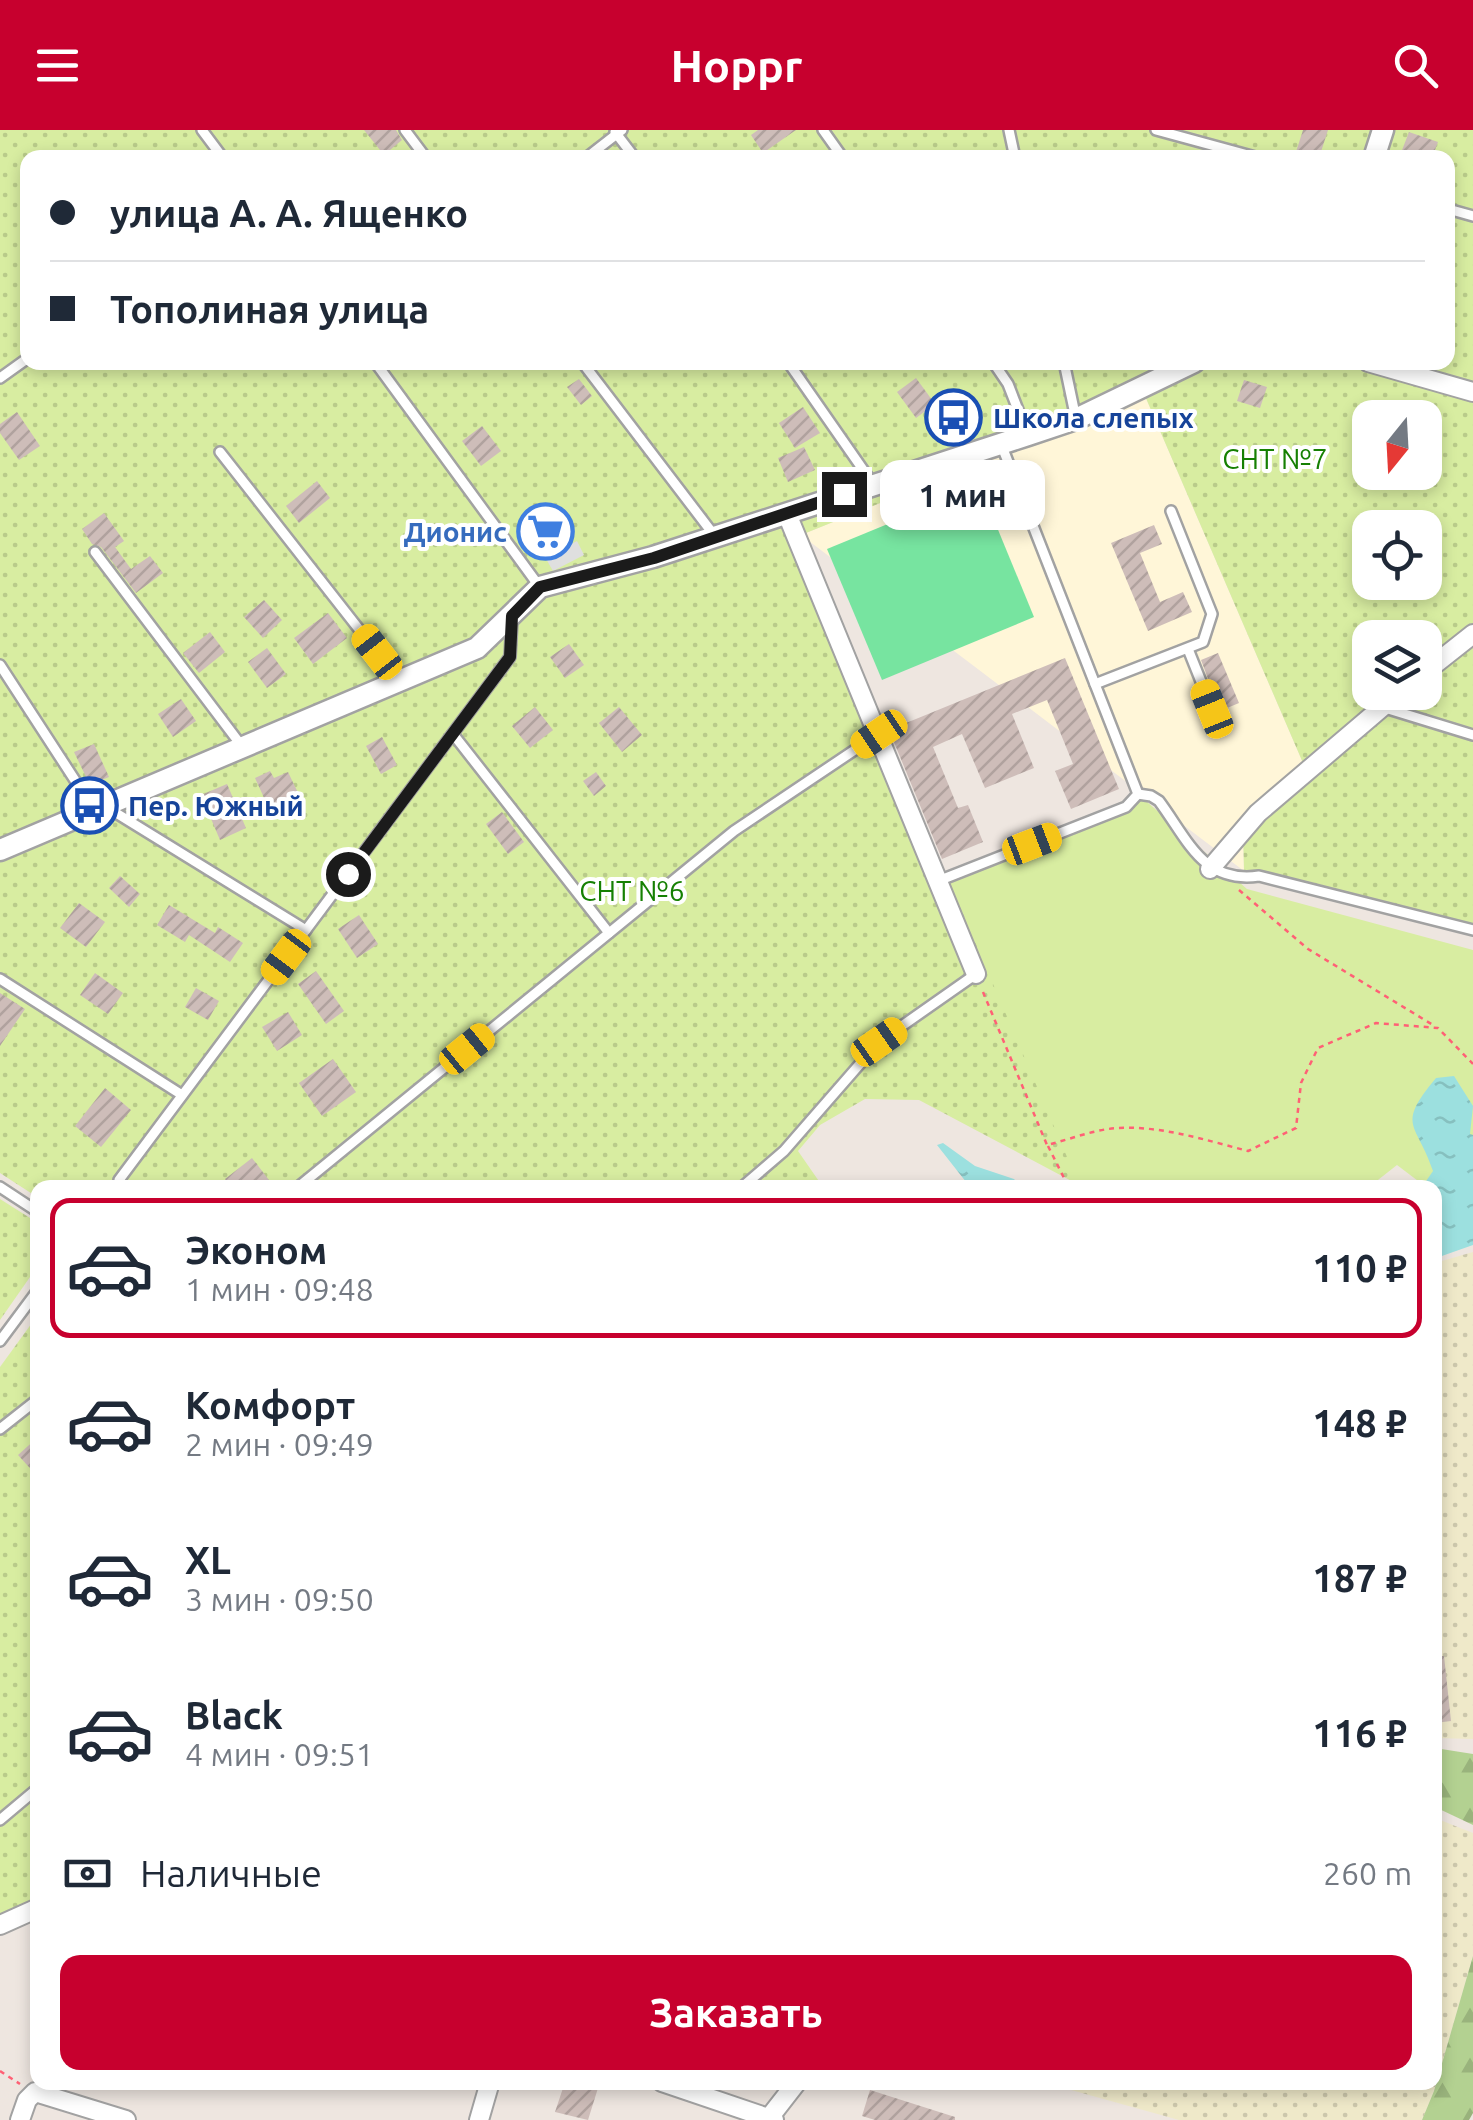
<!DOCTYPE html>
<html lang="ru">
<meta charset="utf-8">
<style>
:root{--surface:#fff;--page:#f6f6f7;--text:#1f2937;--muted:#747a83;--line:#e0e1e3;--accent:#c7002e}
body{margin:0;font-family:Ubuntu,sans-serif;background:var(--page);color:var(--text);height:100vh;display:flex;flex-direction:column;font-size:38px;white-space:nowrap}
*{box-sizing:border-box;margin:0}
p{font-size:32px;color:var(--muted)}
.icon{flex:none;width:55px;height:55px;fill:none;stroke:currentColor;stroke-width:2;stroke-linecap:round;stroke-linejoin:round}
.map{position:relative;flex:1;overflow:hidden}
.sheet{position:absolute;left:30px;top:1050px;width:1412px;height:910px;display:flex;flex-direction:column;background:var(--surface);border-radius:20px;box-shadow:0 5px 15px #0003}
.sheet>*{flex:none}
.guide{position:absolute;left:20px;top:20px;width:1435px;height:220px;border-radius:20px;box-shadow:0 5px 15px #0003;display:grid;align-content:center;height:220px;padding:0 30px;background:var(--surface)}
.needle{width:65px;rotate:198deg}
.controls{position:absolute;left:1352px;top:270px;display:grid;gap:20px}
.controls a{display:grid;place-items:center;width:90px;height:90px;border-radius:20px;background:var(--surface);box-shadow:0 5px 15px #0003;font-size:50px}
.end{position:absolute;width:45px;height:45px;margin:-22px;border:12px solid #1b1b1b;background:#fff;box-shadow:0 0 0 5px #fff}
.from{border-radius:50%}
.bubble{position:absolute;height:70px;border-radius:20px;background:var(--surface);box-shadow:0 5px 15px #0003;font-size:32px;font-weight:700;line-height:70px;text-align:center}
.car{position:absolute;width:30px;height:60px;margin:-30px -15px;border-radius:12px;box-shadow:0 0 8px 2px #0007;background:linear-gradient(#f5c518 24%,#345 0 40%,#f5c518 0 76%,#345 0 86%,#f5c518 0)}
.guide b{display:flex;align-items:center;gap:35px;height:95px;font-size:38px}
.guide b+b{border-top:2px solid var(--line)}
.guide i{width:25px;height:25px;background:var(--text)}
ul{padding:18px 0 0;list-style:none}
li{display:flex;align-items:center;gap:30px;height:140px;margin:0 20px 15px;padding:0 10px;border:5px solid transparent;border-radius:20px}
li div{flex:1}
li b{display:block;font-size:38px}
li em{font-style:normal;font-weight:700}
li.on{border-color:var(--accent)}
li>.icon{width:90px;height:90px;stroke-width:1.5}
.pay{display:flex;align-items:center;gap:25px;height:110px;padding:0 30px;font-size:38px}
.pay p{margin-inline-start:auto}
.primary-button{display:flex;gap:20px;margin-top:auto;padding:20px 30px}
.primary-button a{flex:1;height:115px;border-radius:20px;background:var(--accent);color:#fff;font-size:40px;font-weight:700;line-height:115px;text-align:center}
header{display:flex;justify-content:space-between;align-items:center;height:130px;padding:0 30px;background:var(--accent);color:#fff;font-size:45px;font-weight:700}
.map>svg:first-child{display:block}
.education{fill:#fff6d8}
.farmland{fill:url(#farmland-dots)}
.grass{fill:#d8eda1}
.forest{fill:url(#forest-firs)}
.garden{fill:url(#garden-dots);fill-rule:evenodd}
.pitch{fill:#77e4a0}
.parking{fill:#dfdfdf}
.water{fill:url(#water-ripples)}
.building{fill:url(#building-hatch)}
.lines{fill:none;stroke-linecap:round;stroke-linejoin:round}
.service-casing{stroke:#a2a2a2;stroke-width:14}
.minor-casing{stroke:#a2a2a2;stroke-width:22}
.tertiary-casing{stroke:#a2a2a2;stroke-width:25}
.path{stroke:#ff6075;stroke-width:2.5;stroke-dasharray:5 5;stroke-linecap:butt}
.service{stroke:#fff;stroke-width:9}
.minor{stroke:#fff;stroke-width:18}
.tertiary{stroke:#fff;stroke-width:20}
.route{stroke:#1b1b1b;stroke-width:12}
.labels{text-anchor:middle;stroke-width:8;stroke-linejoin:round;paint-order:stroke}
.transit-label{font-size:28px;font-weight:bold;fill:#164399;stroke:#fff;text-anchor:start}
.park-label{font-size:28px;fill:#168003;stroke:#fff}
.shop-label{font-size:28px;font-weight:bold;fill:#366cbe;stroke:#fff;text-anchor:end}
</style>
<header><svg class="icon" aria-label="menu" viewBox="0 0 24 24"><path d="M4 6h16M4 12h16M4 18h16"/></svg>Hoppr<svg class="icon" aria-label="search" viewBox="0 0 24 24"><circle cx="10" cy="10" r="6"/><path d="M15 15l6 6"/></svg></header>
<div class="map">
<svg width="1473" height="1990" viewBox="0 0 1473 1990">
<defs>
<pattern id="farmland-dots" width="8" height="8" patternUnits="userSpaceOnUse" patternTransform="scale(2.5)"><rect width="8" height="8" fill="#efe9c9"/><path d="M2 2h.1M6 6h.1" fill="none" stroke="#ccc7ac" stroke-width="1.8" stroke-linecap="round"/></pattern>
<pattern id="forest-firs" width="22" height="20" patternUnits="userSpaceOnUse" patternTransform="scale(2.5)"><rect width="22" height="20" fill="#b3d191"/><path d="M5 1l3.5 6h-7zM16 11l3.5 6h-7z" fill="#99b37c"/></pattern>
<pattern id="garden-dots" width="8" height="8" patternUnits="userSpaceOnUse" patternTransform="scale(2.5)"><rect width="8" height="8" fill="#d8eda1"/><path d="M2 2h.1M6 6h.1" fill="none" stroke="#b9cb8a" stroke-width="1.8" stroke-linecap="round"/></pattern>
<pattern id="water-ripples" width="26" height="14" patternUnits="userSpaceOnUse" patternTransform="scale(2.5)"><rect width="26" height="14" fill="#9ce0df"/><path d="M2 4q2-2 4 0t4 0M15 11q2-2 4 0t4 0" fill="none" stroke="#86c0bf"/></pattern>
<pattern id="building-hatch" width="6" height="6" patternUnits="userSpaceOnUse" patternTransform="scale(2.5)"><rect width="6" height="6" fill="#cebdb9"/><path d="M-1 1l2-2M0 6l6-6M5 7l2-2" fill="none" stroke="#b0a29e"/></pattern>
</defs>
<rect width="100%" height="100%" fill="#eee6e0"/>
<polygon class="education" points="1145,266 1303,633 1243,699 1244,741 801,405"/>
<g class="farmland">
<polygon points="1473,1122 1473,1609 1435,1608 1435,1133"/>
<polygon points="1435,1688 1473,1703 1473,1826 1434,1961 1422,1990 1179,1990 1046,1953 1435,1952"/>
</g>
<polygon class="grass" points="1138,664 1247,759 1473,820 1473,1095 1435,1058 1426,1057 1397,1035 1369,1057 1076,1057 949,752"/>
<g class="forest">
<polygon points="1435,1618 1473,1624 1473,1695 1435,1677"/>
<polygon points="1473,1826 1473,1983 1469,1990 1422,1990 1434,1961"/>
</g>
<g class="garden">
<path d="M0 0H1473V801L1244 741 1243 699 1303 633 1145 266 801 405 1079 1055 919 970 865 969 820 995 798 1021 823 1057 38 1058 37 1067 0 1043ZM28 28H1448V232H28ZM1370 288H1425V342H1370ZM1370 398H1425V452H1370ZM1370 508H1425V562H1370Z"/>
<polygon points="0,1069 38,1093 37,1137 0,1190"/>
<polygon points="37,1186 37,1770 0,1786 0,1237"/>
</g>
<polygon class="pitch" points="980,356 1034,487 882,550 827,419"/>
<polygon class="parking" points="577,411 584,425 553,441 545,427"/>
<g class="water">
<path d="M1454 946 1473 976 1470 1004 1473 1005V1115L1439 1127H1435V1058L1422 1057 1433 1041C1417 992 1395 997 1436 948Z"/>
<polygon points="943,1013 975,1036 1014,1049 1021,1057 970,1057 937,1015"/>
</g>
<g class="building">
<polygon points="364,0 396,0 402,10 384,25"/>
<polygon points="758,0 796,0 763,23 751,5"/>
<polygon points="1303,0 1328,0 1319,28 1296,22"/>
<polygon points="1409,2 1438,12 1432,28 1399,28"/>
<polygon points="916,248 935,274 916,288 897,262"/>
<polygon points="579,249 592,266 581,275 567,257"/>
<polygon points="1244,250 1267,257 1260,278 1237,271"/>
<polygon points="803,277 820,303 795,318 779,293"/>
<polygon points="17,282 40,316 19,330 0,303 0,294"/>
<polygon points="482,296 501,321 481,336 462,311"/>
<polygon points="804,317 815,340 788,352 778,328"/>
<polygon points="317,351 330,368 299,393 286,376"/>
<polygon points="557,378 574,402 536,426 517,402"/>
<polygon points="104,383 124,411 115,417 131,439 150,426 163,443 136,463 101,417 92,414 82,399"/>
<polygon points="1154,395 1162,414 1140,423 1160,472 1183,462 1192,482 1148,501 1111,413"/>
<polygon points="264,470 282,490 263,508 244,487"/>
<polygon points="328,483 347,508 313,534 294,508"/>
<polygon points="210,502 225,522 199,543 183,523"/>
<polygon points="569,514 584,535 565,548 550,527"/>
<polygon points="267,518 286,544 267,558 248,532"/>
<polygon points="1218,523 1239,573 1220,581 1201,530"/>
<polygon points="1065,528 1119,659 1071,679 1055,641 1073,634 1047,570 1012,584 1034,638 985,658 962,604 933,617 958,678 968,675 983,712 942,729 889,600"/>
<polygon points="181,569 196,591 173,607 158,584"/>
<polygon points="535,577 553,600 530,618 512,596"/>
<polygon points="619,577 642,605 622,622 599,593"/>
<polygon points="382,607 397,635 381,644 366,616"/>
<polygon points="94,614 109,647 90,655 74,622"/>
<polygon points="270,641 274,648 288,642 301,669 271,683 255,648"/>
<polygon points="596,642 606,656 594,666 583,651"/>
<polygon points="227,654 246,698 220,710 201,665"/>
<polygon points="502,682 524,712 508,724 486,694"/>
<polygon points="120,746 140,764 129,777 109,758"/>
<polygon points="79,773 105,792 86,817 60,798"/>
<polygon points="169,775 215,803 218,797 243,813 230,832 189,805 185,812 157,795"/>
<polygon points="359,785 378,814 357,828 338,799"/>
<polygon points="316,841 344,881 326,894 298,854"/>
<polygon points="95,843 123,863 108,884 80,865"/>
<polygon points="196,858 219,871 208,890 185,877"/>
<polygon points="0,863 25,879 0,916"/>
<polygon points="288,882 302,905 277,921 262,897"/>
<polygon points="333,929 356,962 322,986 299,953"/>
<polygon points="105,958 131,980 101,1017 75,996"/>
<polygon points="252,1028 269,1050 259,1058 231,1058 225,1049"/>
<polygon points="38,1307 38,1347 18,1325"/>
<polygon points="1435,1526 1444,1526 1451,1591 1435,1593"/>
<polygon points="565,1952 598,1958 588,1990 555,1982"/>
<polygon points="870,1960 955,1987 955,1990 875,1990 862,1986"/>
</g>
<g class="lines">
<defs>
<g id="service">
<polyline points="202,0 223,28"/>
<polyline points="405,0 426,28"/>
<polyline points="823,0 843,28"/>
<polyline points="1009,0 1015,28"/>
<polyline points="1156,0 1259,28"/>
<polyline points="615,2 635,28"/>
<polyline points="586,28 622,0"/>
<polyline points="1448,79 1473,86"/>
<polyline points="375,232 539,456"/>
<polyline points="582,232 714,405"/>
<polyline points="788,232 873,354"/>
<polyline points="993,232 1008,254 1027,303"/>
<polyline points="1064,232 1076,289"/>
<polyline points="0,248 28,228"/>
<polyline points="220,322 398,549"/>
<polyline points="95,422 241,615"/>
<polyline points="1188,519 1212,579"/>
<polyline points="0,535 93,678"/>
<polyline points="1095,554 1203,512 1212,484 1171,381"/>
<polyline points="1385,578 1473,605"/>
<polyline points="453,604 609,803"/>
<path d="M1138 664 1151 666 1159 671C1188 710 1203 754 1259 746L1473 800"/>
<polyline points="108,678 306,800"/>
<polyline points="938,751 1126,677 1138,664 1001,314"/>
<polyline points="0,849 182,965"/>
<polyline points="119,1050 510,527 512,489"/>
<polyline points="0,1057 38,1082"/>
<polyline points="297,1058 734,701 877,605"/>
<polyline points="741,1058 784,1021 879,912 976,844"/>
<polyline points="0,1211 38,1160"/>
<polyline points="0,1299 38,1269"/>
<polyline points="0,1690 38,1658"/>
</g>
<g id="minor">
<polyline points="1368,232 1473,262"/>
<polyline points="787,384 976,844"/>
<polyline points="1425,542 1473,504"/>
<polyline points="1210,739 1258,683 1400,562"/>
<polyline points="0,1795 38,1778"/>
<polyline points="662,1952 774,1990"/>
<polyline points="769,1988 797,1952"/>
<polyline points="20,1990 27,1970 35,1962 126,1990"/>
<polyline points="479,1990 490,1952"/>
</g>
<g id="tertiary">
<polyline points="1374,28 1383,0"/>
<polyline points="0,720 477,518 540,457 653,427 1028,305 1076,289 1194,232"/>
</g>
</defs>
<use href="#service" class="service-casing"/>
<use href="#minor" class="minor-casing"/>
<use href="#tertiary" class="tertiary-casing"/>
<g class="path">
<polyline points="1239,760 1308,819 1433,895"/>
<path d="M983 862 1047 1015C1067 1010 1088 1002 1108 999 1154 993 1205 1010 1248 1021L1296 998 1301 953 1318 918 1376 893 1438 898 1473 934"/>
<polyline points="1048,1016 1069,1058"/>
<polyline points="0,1941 20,1954"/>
</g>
<use href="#service" class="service"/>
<use href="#minor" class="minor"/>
<use href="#tertiary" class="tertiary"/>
</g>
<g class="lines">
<polyline class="route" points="348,744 510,527 512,486 540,457 654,428 844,364"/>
</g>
<defs>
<symbol id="bus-ring" viewBox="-11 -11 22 22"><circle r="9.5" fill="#fff" stroke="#1a4fb4" stroke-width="1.5"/><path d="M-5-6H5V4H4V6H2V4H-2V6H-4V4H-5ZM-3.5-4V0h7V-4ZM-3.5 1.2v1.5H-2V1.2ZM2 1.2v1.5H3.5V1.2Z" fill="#1a4fb4"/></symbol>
<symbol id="supermarket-ring" viewBox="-11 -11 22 22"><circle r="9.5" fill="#fff" stroke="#3f7fe0" stroke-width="1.5"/><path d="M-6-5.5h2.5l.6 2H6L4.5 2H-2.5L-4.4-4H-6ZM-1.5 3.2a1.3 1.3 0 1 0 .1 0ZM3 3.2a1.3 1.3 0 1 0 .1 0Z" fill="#3f7fe0"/></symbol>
</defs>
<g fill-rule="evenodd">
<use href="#bus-ring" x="922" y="256" width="63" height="63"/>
<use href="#supermarket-ring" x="514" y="370" width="63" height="63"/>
<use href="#bus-ring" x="58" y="644" width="63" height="63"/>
</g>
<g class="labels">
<g class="transit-label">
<text x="993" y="298">Школа слепых</text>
<text x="128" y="686">Пер. Южный</text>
</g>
<g class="park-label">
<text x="1275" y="339">СНТ №7</text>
<text x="632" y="771">СНТ №6</text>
</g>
<g class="shop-label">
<text x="507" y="412">Дионис</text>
</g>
</g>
</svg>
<div class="controls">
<a><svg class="needle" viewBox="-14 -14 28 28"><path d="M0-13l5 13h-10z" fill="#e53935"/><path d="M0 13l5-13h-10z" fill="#747a83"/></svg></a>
<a><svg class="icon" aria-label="locate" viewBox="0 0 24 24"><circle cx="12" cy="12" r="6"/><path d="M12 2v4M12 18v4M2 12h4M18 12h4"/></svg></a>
<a><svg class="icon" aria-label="layers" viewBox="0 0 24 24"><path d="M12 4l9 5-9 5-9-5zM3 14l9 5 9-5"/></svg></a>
</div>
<i class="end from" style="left:348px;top:744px"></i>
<i class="end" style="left:844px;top:364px"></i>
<div class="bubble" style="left:880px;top:330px;width:165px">1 мин</div>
<i class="car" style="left:377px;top:522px;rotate:322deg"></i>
<i class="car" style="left:1212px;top:579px;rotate:338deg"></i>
<i class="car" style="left:879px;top:604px;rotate:236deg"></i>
<i class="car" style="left:1032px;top:714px;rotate:69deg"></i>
<i class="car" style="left:286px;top:827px;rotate:217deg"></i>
<i class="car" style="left:879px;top:912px;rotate:55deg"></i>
<i class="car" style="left:467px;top:919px;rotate:51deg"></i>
<div class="guide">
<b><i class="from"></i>улица А. А. Ященко</b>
<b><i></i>Тополиная улица</b>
</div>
<section class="sheet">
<ul>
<li class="on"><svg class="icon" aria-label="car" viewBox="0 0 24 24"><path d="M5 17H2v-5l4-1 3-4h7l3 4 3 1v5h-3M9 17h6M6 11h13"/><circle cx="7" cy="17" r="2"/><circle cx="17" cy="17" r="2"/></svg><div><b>Эконом</b><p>1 мин · 09:48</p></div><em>110 ₽</em></li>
<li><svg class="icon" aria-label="car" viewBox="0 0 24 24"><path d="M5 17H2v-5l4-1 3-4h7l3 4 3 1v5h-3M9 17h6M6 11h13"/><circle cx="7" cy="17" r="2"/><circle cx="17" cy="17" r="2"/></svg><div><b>Комфорт</b><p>2 мин · 09:49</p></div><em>148 ₽</em></li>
<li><svg class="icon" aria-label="car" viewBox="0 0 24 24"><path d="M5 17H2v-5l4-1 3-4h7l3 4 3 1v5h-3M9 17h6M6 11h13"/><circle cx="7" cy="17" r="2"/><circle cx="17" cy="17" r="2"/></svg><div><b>XL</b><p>3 мин · 09:50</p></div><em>187 ₽</em></li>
<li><svg class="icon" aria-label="car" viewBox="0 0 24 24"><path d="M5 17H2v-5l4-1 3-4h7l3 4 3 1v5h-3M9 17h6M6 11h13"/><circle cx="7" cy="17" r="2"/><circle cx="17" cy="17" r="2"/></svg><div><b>Black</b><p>4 мин · 09:51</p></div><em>116 ₽</em></li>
</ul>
<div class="pay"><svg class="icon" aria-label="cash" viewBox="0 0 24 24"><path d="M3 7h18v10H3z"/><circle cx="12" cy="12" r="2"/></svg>Наличные<p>260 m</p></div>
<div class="primary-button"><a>Заказать</a></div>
</section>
</div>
